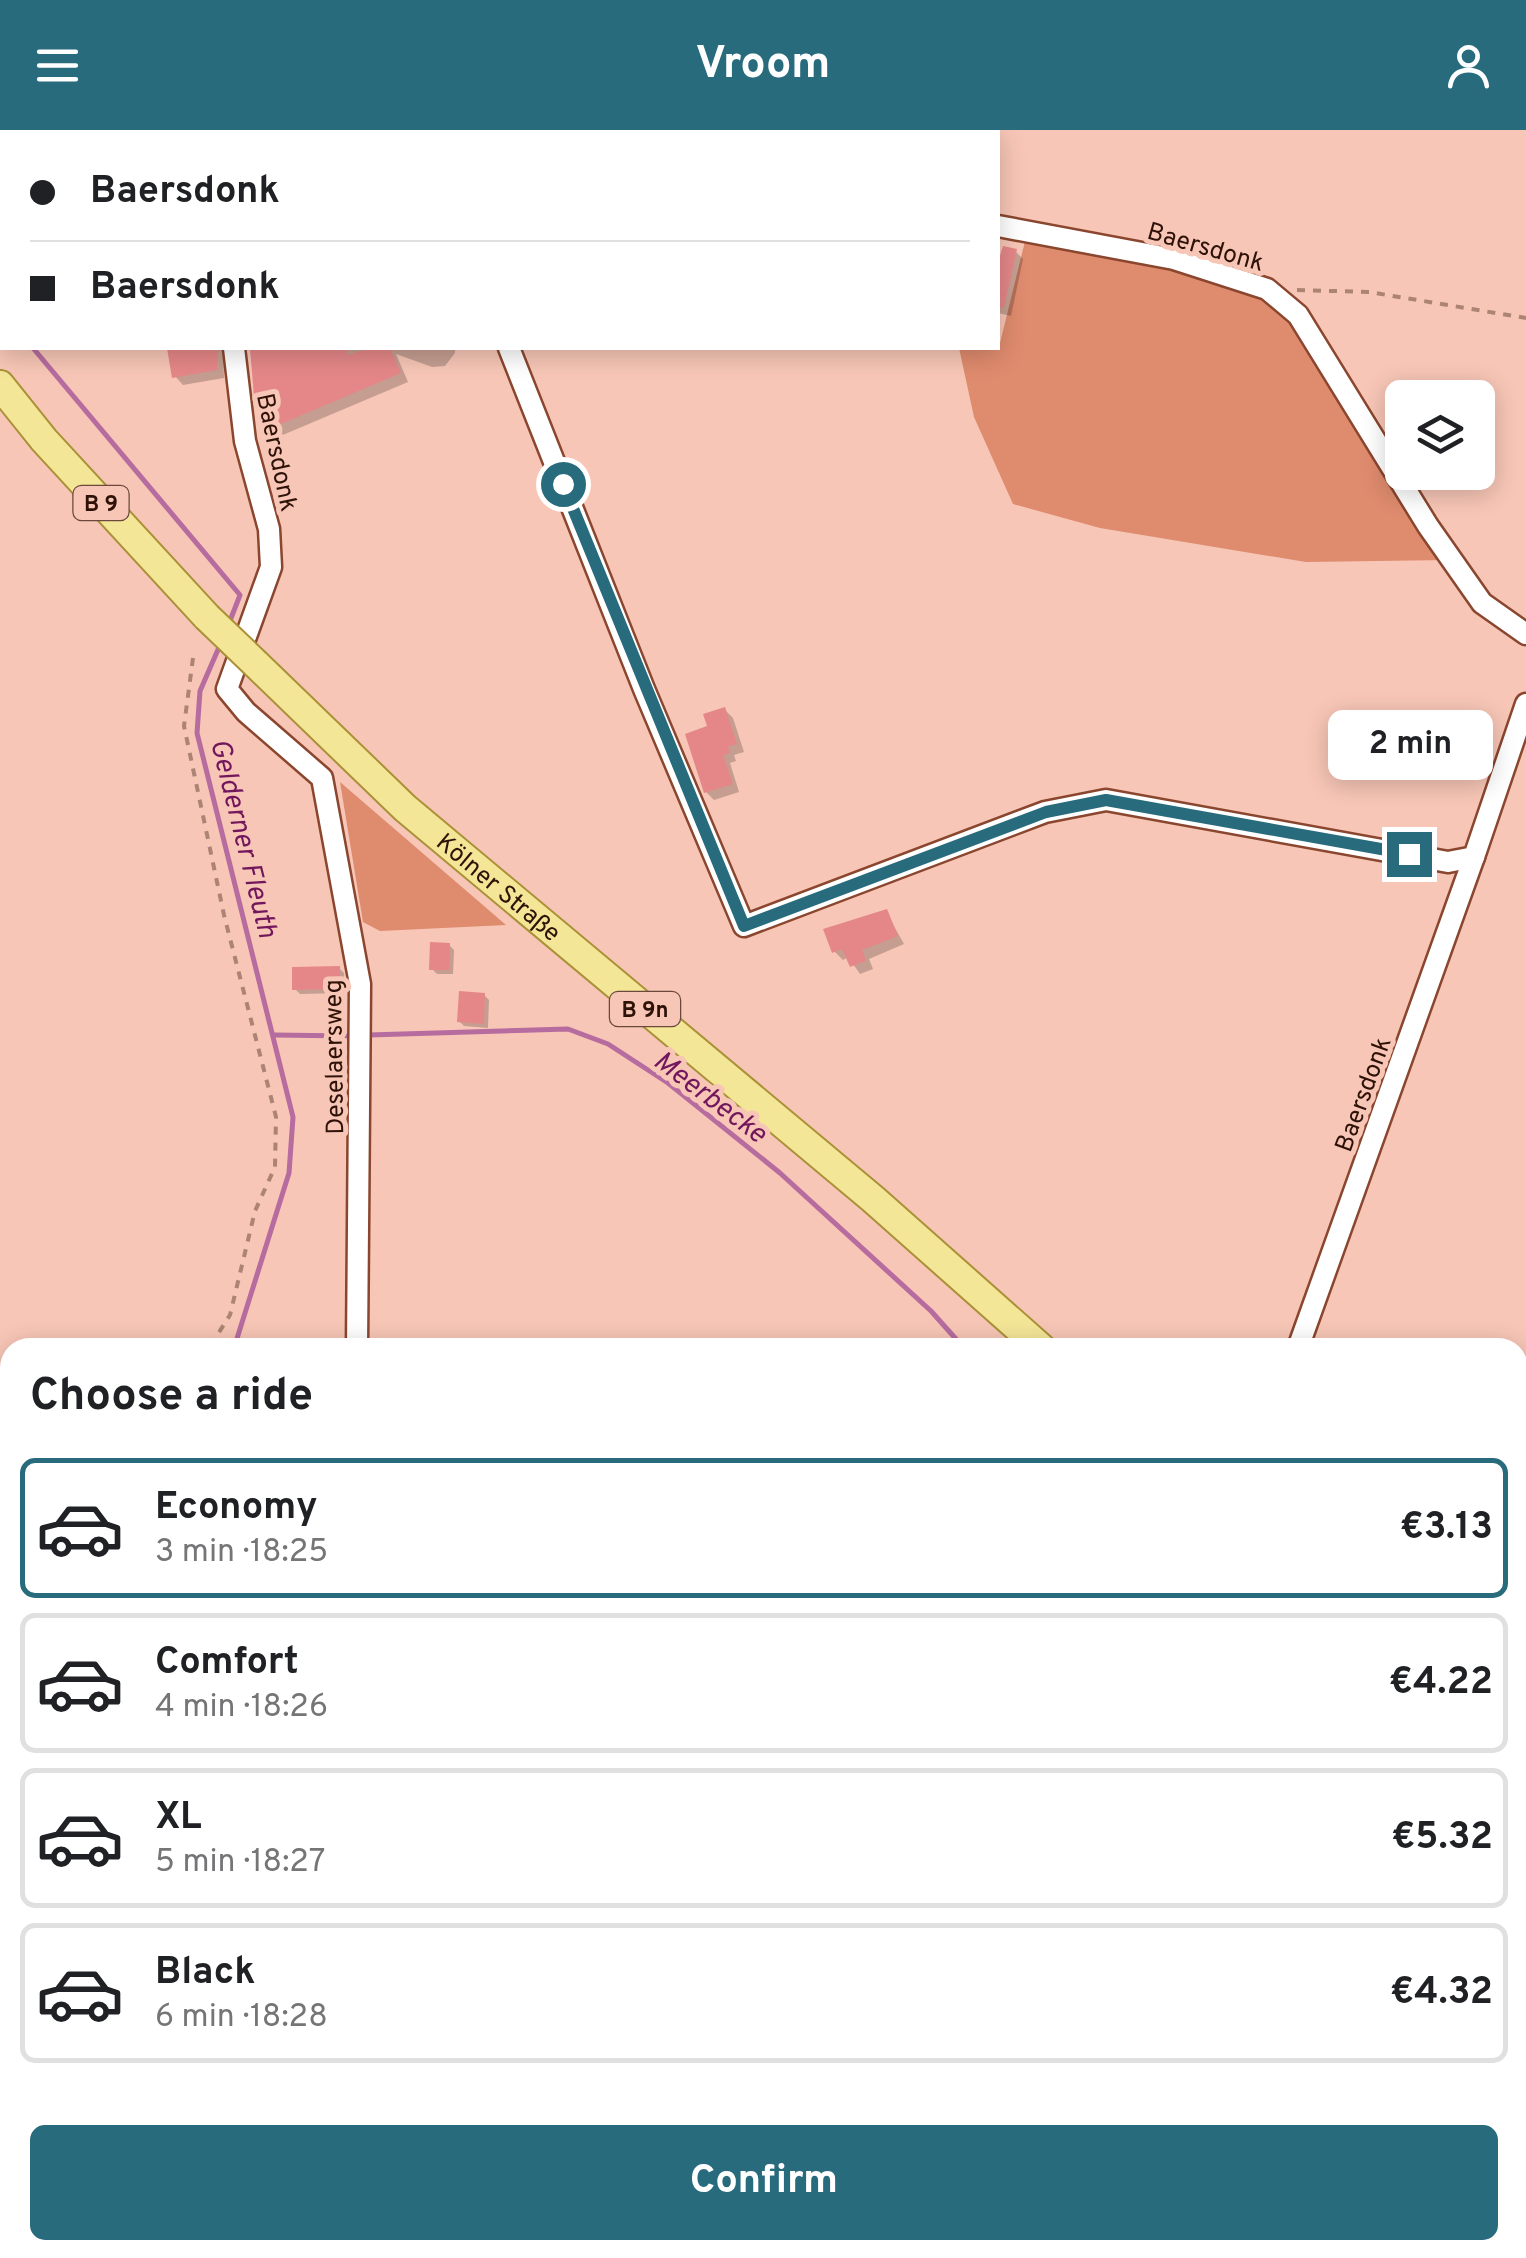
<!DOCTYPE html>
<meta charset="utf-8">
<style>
:root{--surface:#fff;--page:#f2f2f2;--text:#202124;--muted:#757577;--line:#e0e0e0;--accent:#286b7d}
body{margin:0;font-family:Overpass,sans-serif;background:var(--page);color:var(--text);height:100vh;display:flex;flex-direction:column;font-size:38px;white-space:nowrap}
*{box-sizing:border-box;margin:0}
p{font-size:32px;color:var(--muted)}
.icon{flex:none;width:55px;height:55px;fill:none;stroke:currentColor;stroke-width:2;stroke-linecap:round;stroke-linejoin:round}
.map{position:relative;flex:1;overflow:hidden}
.panel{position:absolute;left:0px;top:1208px;width:1528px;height:922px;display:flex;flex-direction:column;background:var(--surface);border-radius:30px 30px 0 0;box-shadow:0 5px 25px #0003}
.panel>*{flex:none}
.banner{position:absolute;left:0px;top:0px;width:1000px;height:220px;box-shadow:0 5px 25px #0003;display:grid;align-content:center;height:220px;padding:0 30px;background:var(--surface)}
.buttons{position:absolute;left:1385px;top:250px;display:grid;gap:20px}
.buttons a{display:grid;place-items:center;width:110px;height:110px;border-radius:15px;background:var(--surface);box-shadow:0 5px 25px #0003;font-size:50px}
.end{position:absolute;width:45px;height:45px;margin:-22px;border:12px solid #286b7d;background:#fff;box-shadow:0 0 0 5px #fff}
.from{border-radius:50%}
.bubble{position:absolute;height:70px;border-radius:15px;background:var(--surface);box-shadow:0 5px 25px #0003;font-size:32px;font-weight:700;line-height:70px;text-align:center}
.banner b{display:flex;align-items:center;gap:35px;height:95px;font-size:38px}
.banner b+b{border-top:2px solid var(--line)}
.banner i{width:25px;height:25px;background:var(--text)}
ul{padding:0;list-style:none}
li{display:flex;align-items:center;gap:30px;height:140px;margin:0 20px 15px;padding:0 10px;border:5px solid var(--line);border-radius:15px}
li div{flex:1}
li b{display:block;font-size:38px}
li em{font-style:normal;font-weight:700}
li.on{border-color:var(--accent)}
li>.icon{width:90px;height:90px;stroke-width:1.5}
h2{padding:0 30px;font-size:45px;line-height:120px}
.cta{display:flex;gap:20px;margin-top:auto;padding:20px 30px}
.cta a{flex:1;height:115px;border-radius:15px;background:var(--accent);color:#fff;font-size:40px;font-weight:700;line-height:115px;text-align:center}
header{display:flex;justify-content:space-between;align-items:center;height:130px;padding:0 30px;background:var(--accent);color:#fff;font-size:45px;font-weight:700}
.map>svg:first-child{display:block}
.green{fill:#df8b6e}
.shadow{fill:#0003}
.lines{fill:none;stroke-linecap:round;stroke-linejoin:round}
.stream{stroke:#b66c9f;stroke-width:5}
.building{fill:#e58788}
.minor-casing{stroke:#8a462e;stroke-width:25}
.major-casing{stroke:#aa9138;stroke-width:32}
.path{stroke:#ac8375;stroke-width:4;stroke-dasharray:8 8;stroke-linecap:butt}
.minor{stroke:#fff;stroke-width:20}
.major{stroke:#f4e697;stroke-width:28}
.major-bridge-casing{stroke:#aa9138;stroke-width:32;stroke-linecap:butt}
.major-bridge{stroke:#f4e697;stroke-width:28}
.route{stroke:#286b7d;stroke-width:12}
.labels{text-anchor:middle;stroke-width:10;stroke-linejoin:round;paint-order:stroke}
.shield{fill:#f7c6b6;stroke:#6a483c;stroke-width:2.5}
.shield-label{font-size:22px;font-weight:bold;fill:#2e1208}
.street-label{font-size:25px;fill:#2e1208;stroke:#f7c6b6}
.water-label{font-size:28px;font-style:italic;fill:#72175c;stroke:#f7c6b6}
</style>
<header><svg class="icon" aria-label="menu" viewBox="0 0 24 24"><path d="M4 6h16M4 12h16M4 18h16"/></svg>Vroom<svg class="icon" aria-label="person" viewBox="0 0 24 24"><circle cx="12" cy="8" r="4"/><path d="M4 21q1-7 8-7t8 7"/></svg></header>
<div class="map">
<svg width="1526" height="2128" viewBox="0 0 1526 2128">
<rect width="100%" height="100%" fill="#f7c6b6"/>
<g class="green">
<polygon points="1028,99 1223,145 1297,186 1447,430 1306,432 1100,398 1013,374 974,287 959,218 998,218 1000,213"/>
<polygon points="340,652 506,795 380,801 363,792"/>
<polygon points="837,2120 949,2120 948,2128 838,2128"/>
</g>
<g class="shadow">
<rect x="619" y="0" width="38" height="2"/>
<polygon points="1015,121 1023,129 1011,186 998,183 998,134"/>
<polygon points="170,218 223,218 224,248 183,255 175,246"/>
<polygon points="250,218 455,218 455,223 445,236 432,237 396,224 408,252 278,307 269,298 256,266"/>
<polygon points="725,580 733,588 744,622 734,625 736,631 730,633 739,662 714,670 706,662 710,598"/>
<polygon points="886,782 904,814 869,829 873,839 860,844 848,827 843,830 834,821"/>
<polygon points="449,815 454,820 453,844 437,844 432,839"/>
<polygon points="339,838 344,843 344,863 300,864 295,859"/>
<polygon points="484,865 489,870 488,898 464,896 460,892"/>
</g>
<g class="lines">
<g class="stream">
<polyline points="0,178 2,181"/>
<polyline points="33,218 240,465 228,496"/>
<polyline points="220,515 200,561 197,603 293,987 289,1043 234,1218"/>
<polyline points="274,905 350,906"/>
<polyline points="369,905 568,899 608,914 668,953 780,1043 931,1181 964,1218"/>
<polyline points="0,1829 10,1807"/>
<polyline points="937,2128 937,2120"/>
</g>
</g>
<g class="building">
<polygon points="1003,116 1017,119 1004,178 998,177 998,132"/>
<polygon points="167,218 218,218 217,240 172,248"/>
<polygon points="250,218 346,218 348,225 370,218 390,218 401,243 267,300 254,267"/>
<polygon points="725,577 737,614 728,617 730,623 723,625 733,654 704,663 685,604 707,596 703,584"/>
<polygon points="887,779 898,806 862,820 866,831 850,837 842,819 832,823 823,799"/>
<polygon points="430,812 450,813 449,840 429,840"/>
<polygon points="340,836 340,859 292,860 292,837"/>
<polygon points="459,861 485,863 484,894 457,892"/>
</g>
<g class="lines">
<defs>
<g id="minor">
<polyline points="213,0 214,2"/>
<polyline points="745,0 748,2"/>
<polyline points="842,0 842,2"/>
<polyline points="998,96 1174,129 1267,159 1298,185 1428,396 1482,473 1526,504"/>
<polyline points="234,218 245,311 269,399 271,437 227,559 246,582 322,648 360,854 357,1218"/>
<polyline points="509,218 644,559 744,796 1045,682 1106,670 1448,732 1474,727 1526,574"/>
<polyline points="1298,1218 1474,727"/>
<polyline points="1518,1606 1526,1610"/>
</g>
<g id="major">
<polyline points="0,255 44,310 207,487"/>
<path id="s1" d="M256 534 405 678 873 1069 1041 1218"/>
<polyline points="1518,1740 1523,1728"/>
<polyline points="1518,1893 1526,1910"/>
</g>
</defs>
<use href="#minor" class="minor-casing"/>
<use href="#major" class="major-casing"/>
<g class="path">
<polyline points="1297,160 1369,162 1526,188"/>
<polyline points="193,528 184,596 224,785 276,987 275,1037 255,1081 230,1185 209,1218"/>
<polyline points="0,1323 10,1323"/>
<polyline points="0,1604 10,1607"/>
<polyline points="1526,1762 1518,1797 1526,1830"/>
<polyline points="632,2128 633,2120"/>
</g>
<use href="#minor" class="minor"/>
<use href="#major" class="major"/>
<defs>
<polyline id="major-bridge" points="207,487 256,534"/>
</defs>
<use href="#major-bridge" class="major-bridge-casing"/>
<use href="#major-bridge" class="major-bridge"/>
</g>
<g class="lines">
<polyline class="route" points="563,354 744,796 1046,682 1106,670 1409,724"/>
</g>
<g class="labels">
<g class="shield">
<rect x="73.5" y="356" width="55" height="34" rx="8"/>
<rect x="610" y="862" width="70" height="34" rx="8"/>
</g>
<g class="shield-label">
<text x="101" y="381">B 9</text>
<text x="645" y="887">B 9n</text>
</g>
<g class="street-label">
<text transform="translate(1206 116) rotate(16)" y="9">Baersdonk</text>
<text transform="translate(278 322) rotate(78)" y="9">Baersdonk</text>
<text dy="9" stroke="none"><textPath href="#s1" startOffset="330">Kölner Straße</textPath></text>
<text transform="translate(333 927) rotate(-91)" y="9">Deselaersweg</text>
<text transform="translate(1362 964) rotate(-70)" y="9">Baersdonk</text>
</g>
<g class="water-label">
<text transform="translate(245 708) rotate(76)" y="10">Gelderner Fleuth</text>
<text transform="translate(711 966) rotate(37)" y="10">Meerbecke</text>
</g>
</g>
</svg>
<div class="buttons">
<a><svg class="icon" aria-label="layers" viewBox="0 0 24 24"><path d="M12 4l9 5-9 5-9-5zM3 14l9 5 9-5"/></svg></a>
</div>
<i class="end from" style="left:563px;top:354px"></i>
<i class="end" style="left:1409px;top:724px"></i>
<div class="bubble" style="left:1328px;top:580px;width:165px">2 min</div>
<div class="banner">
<b><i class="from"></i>Baersdonk</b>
<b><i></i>Baersdonk</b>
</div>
<section class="panel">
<h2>Choose a ride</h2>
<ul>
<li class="on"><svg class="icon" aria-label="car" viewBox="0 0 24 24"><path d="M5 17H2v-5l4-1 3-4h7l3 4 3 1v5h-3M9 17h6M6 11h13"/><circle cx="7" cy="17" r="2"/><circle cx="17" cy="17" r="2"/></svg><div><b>Economy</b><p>3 min · 18:25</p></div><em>€3.13</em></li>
<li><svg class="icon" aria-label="car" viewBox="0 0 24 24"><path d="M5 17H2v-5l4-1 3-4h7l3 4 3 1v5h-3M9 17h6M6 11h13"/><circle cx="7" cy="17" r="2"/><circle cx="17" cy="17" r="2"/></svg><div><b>Comfort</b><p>4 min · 18:26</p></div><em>€4.22</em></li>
<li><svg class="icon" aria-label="car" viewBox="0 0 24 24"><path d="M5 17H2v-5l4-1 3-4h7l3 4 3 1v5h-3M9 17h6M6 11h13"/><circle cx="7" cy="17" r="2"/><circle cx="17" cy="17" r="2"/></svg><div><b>XL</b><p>5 min · 18:27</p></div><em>€5.32</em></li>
<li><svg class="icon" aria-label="car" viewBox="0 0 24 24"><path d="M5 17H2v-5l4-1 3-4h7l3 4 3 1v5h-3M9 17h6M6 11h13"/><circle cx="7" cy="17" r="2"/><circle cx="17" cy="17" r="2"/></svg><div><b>Black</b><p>6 min · 18:28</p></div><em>€4.32</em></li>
</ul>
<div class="cta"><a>Confirm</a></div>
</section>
</div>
